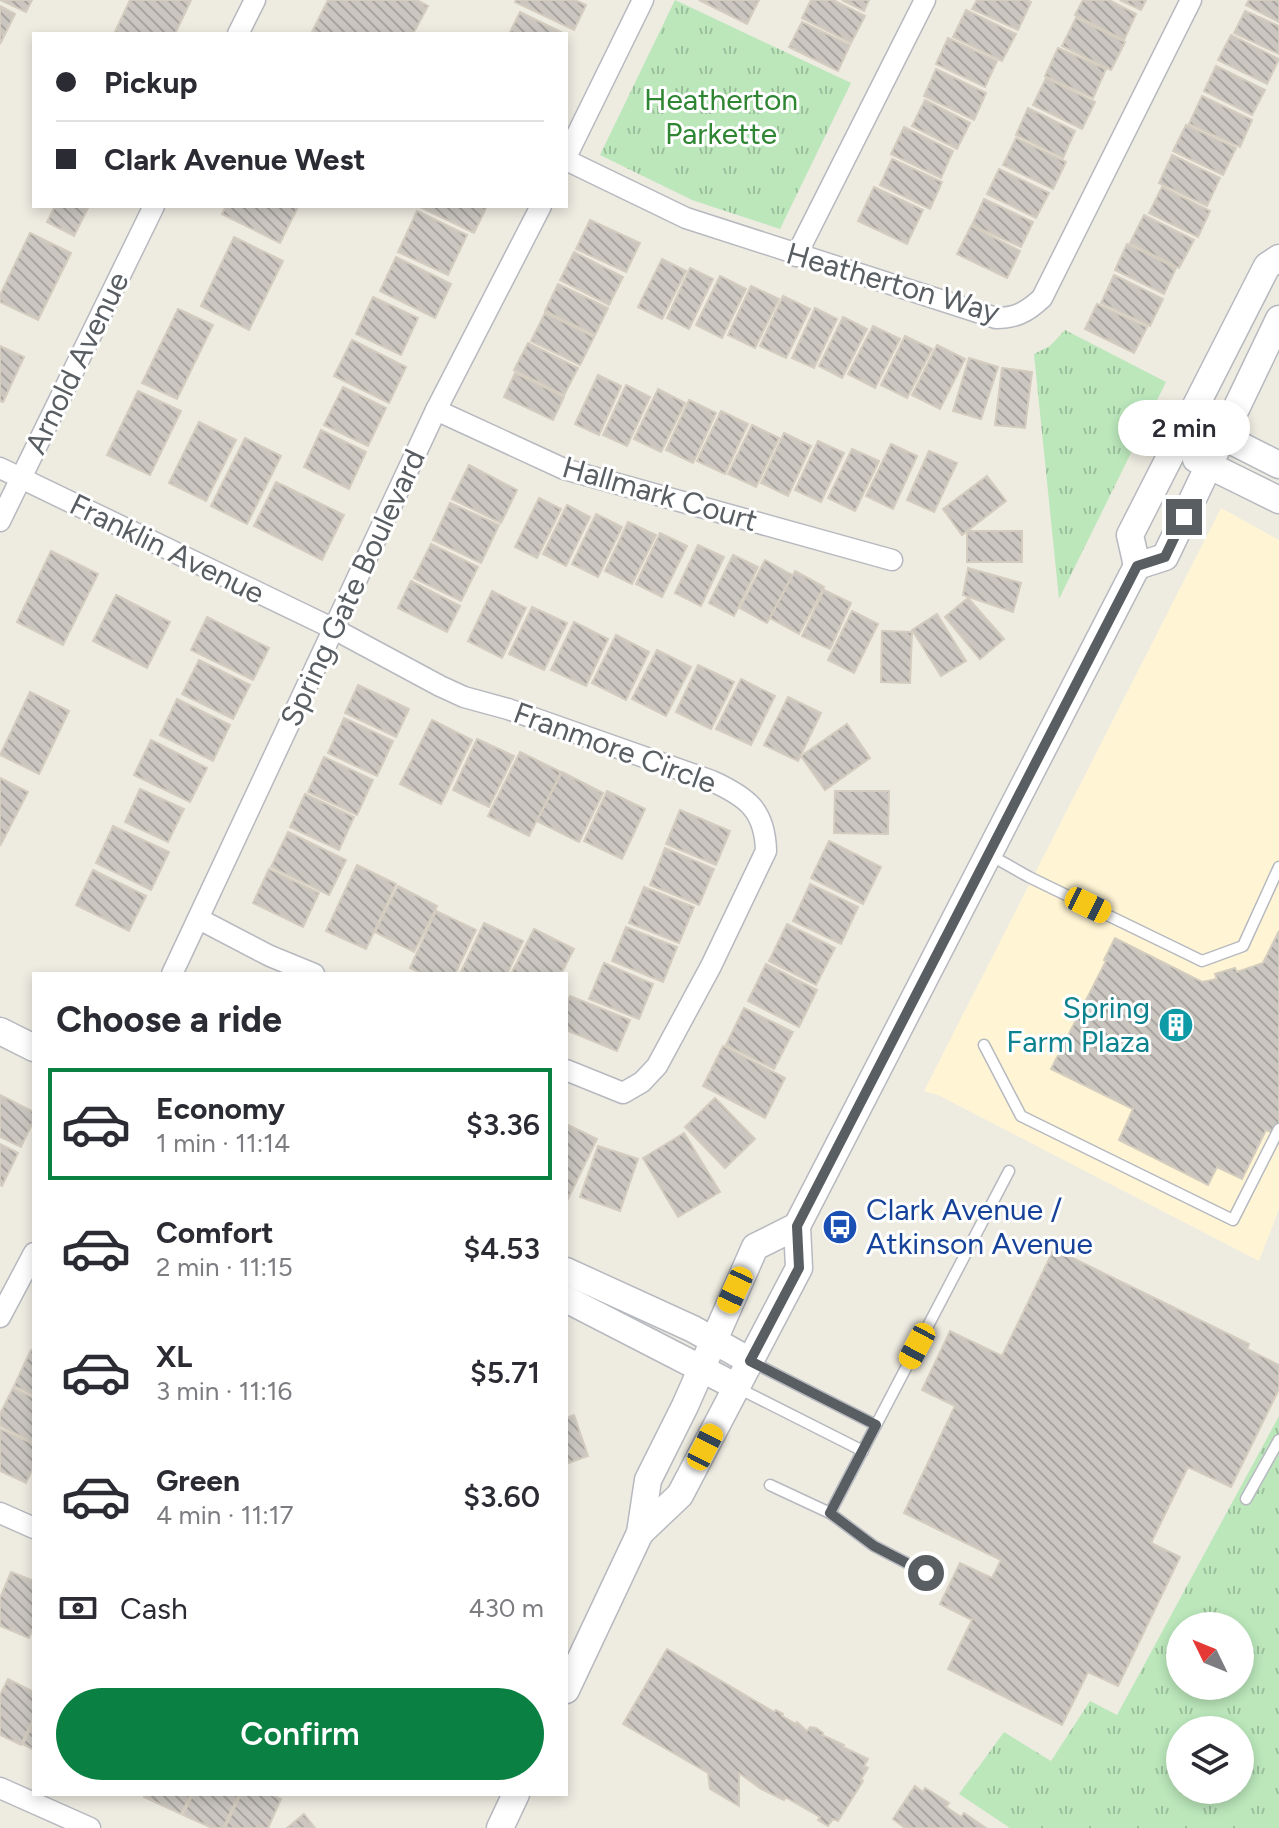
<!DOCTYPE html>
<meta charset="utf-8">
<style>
:root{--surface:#fff;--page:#f2f2f3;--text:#2b2b33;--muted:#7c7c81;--line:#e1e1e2;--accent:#0b8043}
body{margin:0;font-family:Figtree,sans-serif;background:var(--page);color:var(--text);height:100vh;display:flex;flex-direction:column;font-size:30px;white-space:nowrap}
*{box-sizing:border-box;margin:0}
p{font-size:26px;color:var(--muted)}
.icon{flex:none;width:44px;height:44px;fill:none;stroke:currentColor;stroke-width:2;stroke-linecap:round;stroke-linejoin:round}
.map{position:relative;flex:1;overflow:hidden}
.side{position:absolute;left:32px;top:972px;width:536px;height:824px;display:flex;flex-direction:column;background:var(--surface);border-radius:0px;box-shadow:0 4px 12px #0003}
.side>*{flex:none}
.banner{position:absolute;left:32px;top:32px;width:536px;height:176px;border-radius:0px;box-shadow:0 4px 12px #0003;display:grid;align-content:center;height:176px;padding:0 24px;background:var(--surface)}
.needle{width:52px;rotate:313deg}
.fabs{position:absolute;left:1166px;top:1612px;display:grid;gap:16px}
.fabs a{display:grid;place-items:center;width:88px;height:88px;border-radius:50%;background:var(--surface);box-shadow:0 4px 12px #0003;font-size:40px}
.end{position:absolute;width:36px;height:36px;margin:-18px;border:10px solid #595e63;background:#fff;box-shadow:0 0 0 4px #fff}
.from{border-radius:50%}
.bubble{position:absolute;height:56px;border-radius:28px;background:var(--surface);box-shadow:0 4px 12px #0003;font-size:26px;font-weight:600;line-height:56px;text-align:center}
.car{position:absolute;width:24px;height:48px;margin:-24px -12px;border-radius:10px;box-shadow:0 0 6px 2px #0007;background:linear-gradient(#f5c518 24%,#345 0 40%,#f5c518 0 76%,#345 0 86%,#f5c518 0)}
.banner b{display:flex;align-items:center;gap:28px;height:76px;font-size:30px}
.banner b+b{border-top:2px solid var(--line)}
.banner i{width:20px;height:20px;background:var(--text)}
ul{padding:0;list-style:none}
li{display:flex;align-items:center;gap:24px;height:112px;margin:0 16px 12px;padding:0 8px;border:4px solid transparent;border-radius:0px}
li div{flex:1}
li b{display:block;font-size:30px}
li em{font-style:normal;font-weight:600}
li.active{border-color:var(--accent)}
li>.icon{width:72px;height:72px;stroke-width:1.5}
h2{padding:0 24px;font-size:36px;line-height:96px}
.pay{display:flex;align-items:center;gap:20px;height:88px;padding:0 24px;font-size:30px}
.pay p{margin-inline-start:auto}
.cta{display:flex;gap:16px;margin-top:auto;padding:16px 24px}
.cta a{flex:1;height:92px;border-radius:48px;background:var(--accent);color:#fff;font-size:32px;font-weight:600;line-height:92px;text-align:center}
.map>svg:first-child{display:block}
.commercial{fill:#fff5d4}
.grass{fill:url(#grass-tufts);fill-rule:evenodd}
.building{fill:url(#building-back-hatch);stroke:#d3ccbf;stroke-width:2}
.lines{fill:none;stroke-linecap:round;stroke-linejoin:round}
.service-casing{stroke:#b6b9bf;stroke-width:13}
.minor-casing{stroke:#b6b9bf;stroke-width:23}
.tertiary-casing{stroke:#b6b9bf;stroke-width:29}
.service{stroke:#fff;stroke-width:10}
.minor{stroke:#fff;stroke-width:20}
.tertiary{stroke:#fff;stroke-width:26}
.route{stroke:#595e63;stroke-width:10}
.labels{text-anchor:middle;stroke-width:6;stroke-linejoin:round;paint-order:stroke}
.park-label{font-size:30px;fill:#2e8532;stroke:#fff}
.street-label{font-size:30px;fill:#595e63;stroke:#fff}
.culture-label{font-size:30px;fill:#0d838f;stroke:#fff;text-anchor:end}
.transit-label{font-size:30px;fill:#164399;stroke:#fff;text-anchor:start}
</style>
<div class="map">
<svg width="1279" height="1828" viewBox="0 0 1279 1828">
<defs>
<pattern id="grass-tufts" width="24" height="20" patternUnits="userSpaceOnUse" patternTransform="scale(2)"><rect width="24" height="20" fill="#bbe7bb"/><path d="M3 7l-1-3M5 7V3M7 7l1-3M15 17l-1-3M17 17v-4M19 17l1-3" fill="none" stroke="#9bbe9c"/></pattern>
<pattern id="building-back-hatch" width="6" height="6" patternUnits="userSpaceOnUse" patternTransform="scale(2)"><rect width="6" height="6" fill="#cbc7c0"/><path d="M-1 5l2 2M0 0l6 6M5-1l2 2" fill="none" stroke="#a8a5a0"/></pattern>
</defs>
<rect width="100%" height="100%" fill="#eeebe1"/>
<polygon class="commercial" points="1221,508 1279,540 1279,1209 1259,1261 938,1095 924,1091"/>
<g class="grass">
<polygon points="675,0 851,83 780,229 692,200 600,155"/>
<polygon points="1065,330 1166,382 1059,599 1034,354 1050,346"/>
<path d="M1279 1416V1828H1010L959 1794 1004 1732 1051 1761 1090 1701 1117 1715ZM1180 1626H1240V1686H1180ZM1180 1730H1240V1790H1180Z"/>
</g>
<g class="building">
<polygon points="0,0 32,0 26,12"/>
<polygon points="130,0 191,0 175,34 114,34"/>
<polygon points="328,0 417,0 428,6 413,34 311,34"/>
<polygon points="516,0 575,0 586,5 574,30 515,2"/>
<polygon points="699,0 759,0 747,24"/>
<polygon points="811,0 833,0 865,16 851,43 802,18"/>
<polygon points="842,0 869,0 864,11"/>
<polygon points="977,0 1026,0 1031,2 1018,30 972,9"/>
<polygon points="1083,0 1109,0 1136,14 1124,40 1075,15"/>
<polygon points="1120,0 1146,0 1141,10"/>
<polygon points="1249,0 1279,0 1279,22 1246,5"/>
<polygon points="0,6 15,14 0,44"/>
<polygon points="966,10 1016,34 1002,61 953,37"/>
<polygon points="1245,11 1279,26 1279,54 1234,33"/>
<polygon points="520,12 565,34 509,34"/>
<polygon points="1076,18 1125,42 1111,70 1062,46"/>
<polygon points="802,22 850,45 838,71 789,47"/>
<polygon points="1231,35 1279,59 1267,84 1218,60"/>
<polygon points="948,38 997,61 985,87 936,64"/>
<polygon points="1058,48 1106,69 1093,98 1045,76"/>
<polygon points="1216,66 1265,90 1252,115 1204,91"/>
<polygon points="936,69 986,93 974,120 924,96"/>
<polygon points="1046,78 1095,102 1082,129 1033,105"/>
<polygon points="1202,96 1252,120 1240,147 1189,124"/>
<polygon points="925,100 970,123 957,149 912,126"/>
<polygon points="1028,108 1075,131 1063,158 1016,135"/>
<polygon points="1186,125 1236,148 1223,175 1173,151"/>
<polygon points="904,127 953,151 941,178 891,154"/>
<polygon points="1016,138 1066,162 1053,189 1003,165"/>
<polygon points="1172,155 1220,178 1207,206 1159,183"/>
<polygon points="892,159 942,182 930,209 880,185"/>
<polygon points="999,169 1049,193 1036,218 987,194"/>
<polygon points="874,187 923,210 907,244 858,221"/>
<polygon points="1162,187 1210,211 1198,237 1149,213"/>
<polygon points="984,199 1033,222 1021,247 972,225"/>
<polygon points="55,206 89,206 74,236 47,222"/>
<polygon points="226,206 297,206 298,207 280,243 222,214"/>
<polygon points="418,206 487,206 474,233"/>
<polygon points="417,211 467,235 448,275 398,252"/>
<polygon points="1144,215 1194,240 1179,268 1130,243"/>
<polygon points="590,220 640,243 626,272 576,249"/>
<polygon points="971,226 1020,251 1007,278 957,254"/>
<polygon points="30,233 71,253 38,320 0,302 0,295"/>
<polygon points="234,237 283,261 249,330 201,306"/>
<polygon points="1127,244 1176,268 1164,294 1115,270"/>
<polygon points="574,252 623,277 609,305 560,280"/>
<polygon points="396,257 451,284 435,318 380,291"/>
<polygon points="662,259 686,271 662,319 638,307"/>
<polygon points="690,268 713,279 689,329 667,318"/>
<polygon points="1114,275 1163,299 1150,326 1101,303"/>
<polygon points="720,276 746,289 722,338 696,325"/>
<polygon points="558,284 608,308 595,335 545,311"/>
<polygon points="751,286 779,299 755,348 728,335"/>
<polygon points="783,296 810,309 786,358 760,346"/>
<polygon points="373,297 418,318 401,355 356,334"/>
<polygon points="1097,304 1147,327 1134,353 1085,329"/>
<polygon points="815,308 837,319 814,368 792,358"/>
<polygon points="178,309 213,325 177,399 142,383"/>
<polygon points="545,313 594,337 580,365 531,341"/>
<polygon points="843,317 867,329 842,378 819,366"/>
<polygon points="873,326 900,339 875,388 848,374"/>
<polygon points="905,336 932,349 907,398 881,385"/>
<polygon points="352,340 406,367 389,403 334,376"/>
<polygon points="528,343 578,368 564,395 514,370"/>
<polygon points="937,345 965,359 940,409 912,395"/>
<polygon points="0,346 24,357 3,402 0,401"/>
<polygon points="969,358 998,367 981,419 953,411"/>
<polygon points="1002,368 1032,372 1025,428 995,425"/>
<polygon points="515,373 564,397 553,420 504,397"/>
<polygon points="598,375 621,386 599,435 575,424"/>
<polygon points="626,385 650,397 627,446 603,435"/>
<polygon points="343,387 386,408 368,446 324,425"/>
<polygon points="658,389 685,403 661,452 634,439"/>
<polygon points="138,391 181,411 150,475 107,455"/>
<polygon points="689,400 716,413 693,463 666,450"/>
<polygon points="721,411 748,424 725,474 697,461"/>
<polygon points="199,422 236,440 206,501 169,483"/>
<polygon points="752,425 779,438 756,487 728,474"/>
<polygon points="321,430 366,452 349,489 304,467"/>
<polygon points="784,433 811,446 788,496 761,483"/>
<polygon points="245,438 281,456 247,524 211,506"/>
<polygon points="818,441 844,453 821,502 795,490"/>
<polygon points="891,444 917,456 893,509 866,496"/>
<polygon points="852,449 879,461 855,511 828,498"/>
<polygon points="929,451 957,463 934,512 907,500"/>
<polygon points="469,465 517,490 501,523 452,499"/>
<polygon points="987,476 1006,501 962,535 943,509"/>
<polygon points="276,482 344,515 322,560 254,526"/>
<polygon points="539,498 561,509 537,558 515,547"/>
<polygon points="450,503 499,525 481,563 433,540"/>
<polygon points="567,505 590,517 566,566 543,554"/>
<polygon points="596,514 622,527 598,577 572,564"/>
<polygon points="628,522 656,535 632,584 605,571"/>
<rect x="967" y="531" width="55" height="31"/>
<polygon points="660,533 687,546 662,597 636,584"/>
<polygon points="431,544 478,567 461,601 414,578"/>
<polygon points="698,545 724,557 701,606 675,593"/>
<polygon points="51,551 98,574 63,645 17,622"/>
<polygon points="733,555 758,567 734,616 709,603"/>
<polygon points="765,560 792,575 767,623 740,608"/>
<polygon points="968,568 1021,583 1013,612 963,595"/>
<polygon points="795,571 824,587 799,634 770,618"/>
<polygon points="411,581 460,606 447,632 398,608"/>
<polygon points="824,590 851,603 830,649 802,636"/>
<polygon points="492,591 526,608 502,658 468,641"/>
<polygon points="116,595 170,622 147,668 93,641"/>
<polygon points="968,598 1004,639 980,659 945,617"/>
<polygon points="532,607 567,623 544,670 509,654"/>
<polygon points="852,611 878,624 854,673 828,660"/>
<polygon points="937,614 966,661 941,676 912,630"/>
<polygon points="207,617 269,648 253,680 191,650"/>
<polygon points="574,622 608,639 586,686 551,670"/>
<polygon points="882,631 912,632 910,683 881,682"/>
<polygon points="616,635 649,652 626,700 592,683"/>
<polygon points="657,650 691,667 666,716 632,699"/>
<polygon points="199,660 250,685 233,719 182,694"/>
<polygon points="698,665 734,682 711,729 676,712"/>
<polygon points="741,679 775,696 751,745 716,729"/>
<polygon points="358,685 409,709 396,737 345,713"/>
<polygon points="30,692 69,711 39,774 0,755"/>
<polygon points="788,697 821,713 798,761 764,745"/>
<polygon points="177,699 230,725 213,761 160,735"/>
<polygon points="344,718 393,741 377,776 328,753"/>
<polygon points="432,720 472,740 441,804 400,784"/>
<polygon points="847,724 870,758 825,790 801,756"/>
<polygon points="477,739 514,756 489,807 453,790"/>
<polygon points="151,740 207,768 190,802 134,775"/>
<polygon points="520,752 561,772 529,836 488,816"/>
<polygon points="324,757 373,780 357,815 308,792"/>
<polygon points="562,772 603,793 579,842 537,821"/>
<polygon points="0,778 28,792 0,846"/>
<polygon points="140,789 184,809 168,842 125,822"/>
<polygon points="607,791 645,809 622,859 584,841"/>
<polygon points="835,791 889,791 888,834 834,833"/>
<polygon points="305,794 354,817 339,850 290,827"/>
<polygon points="680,810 730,831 716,865 666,844"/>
<polygon points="113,826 169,852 151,890 96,863"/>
<polygon points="288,832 346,860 329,895 271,867"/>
<polygon points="829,841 881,867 863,904 811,878"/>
<polygon points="665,848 714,869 699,905 650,885"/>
<polygon points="357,865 396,884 366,949 326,931"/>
<polygon points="269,869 319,893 303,927 253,903"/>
<polygon points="93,870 146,896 129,931 76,905"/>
<polygon points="810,884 858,907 841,944 793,921"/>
<polygon points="398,886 437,906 414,952 375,932"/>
<polygon points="644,887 694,907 679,943 629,923"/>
<polygon points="436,911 476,930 455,974 423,974 410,968"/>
<polygon points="484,923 523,941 507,974 460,974"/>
<polygon points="787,924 835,948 816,985 769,961"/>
<polygon points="626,927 677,947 663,982 612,961"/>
<polygon points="534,929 574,949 561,974 511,974"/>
<polygon points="1279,931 1279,1127 1276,1134 1266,1130 1242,1179 1217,1167 1208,1185 1119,1140 1133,1109 1051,1069 1106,961 1104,960 1115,938 1202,982 1217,979 1215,974 1235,968 1237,972 1263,963"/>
<polygon points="604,963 653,984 639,1019 589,999"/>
<polygon points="766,964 817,990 799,1027 748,1001"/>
<polygon points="570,996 630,1020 617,1051 566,1030 566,1006"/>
<polygon points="744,1008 793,1032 774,1069 726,1045"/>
<polygon points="723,1046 785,1078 765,1118 703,1086"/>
<polygon points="0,1095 34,1112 34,1120 21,1147 0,1137"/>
<polygon points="715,1098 755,1139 725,1168 685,1127"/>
<polygon points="566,1124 597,1139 566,1203"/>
<polygon points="684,1133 720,1192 678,1217 643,1158"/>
<polygon points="0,1144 18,1153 2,1186 0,1185"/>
<polygon points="598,1146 638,1159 620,1211 580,1197"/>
<polygon points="1054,1249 1249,1344 1247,1349 1279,1365 1279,1389 1231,1487 1188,1467 1151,1543 1180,1557 1118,1686 1088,1672 1062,1725 948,1669 972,1620 940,1604 960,1563 992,1578 1001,1560 904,1513 955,1406 922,1390 950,1331 1002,1356"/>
<polygon points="31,1350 34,1351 34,1395 14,1386"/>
<polygon points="13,1388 34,1398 34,1443 0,1426 0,1414"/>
<polygon points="574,1415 588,1456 566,1464 566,1418"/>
<polygon points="0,1429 34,1444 34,1466 26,1483 0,1471"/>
<polygon points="11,1572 34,1581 34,1626 29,1638 0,1626 0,1598"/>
<polygon points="667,1649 774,1712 776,1710 783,1714 782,1716 796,1724 797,1722 807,1731 810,1727 816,1728 823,1733 822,1735 844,1745 843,1747 868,1759 864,1766 868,1768 861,1779 863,1781 838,1821 833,1819 828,1826 818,1820 820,1817 785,1797 784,1800 761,1789 739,1773 739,1806 710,1789 708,1773 623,1724"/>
<polygon points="8,1679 34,1692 34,1717 21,1745 0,1735 0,1695"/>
<polygon points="34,1721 34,1750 23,1744"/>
<polygon points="915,1786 923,1792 925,1788 949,1803 946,1807 961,1817 964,1813 986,1828 905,1828 893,1819"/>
<polygon points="146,1794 191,1794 181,1814 144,1797"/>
<polygon points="193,1794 239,1794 223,1828 212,1828 183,1815"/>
<polygon points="241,1794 270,1794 281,1799 268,1828 225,1828"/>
<polygon points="304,1814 315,1828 287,1828"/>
</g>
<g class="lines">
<defs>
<g id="service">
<polyline points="990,855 1029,877 1202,961 1243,946 1279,867"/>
<polyline points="984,1045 1021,1116 1233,1220 1279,1129"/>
<polyline points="750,1361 876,1425"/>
<polyline points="738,1388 863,1451"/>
<polyline points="770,1485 830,1513 874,1546 926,1573"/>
<polyline points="1246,1499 1279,1440"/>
<polyline points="830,1513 1009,1171"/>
</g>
<g id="minor">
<polyline points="238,34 255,0"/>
<polyline points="566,157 643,0"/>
<path d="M566 160 686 218 996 318C1016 318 1027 312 1042 298L1191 0"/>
<polyline points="796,256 925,0"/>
<polyline points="436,410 564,469 892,560"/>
<path d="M0 468 334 629 440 686 464 697 508 709 712 781C747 797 765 810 766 851L711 966 657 1066 642 1082 623 1093 566 1070"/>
<polyline points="0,521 154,206"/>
<polyline points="199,919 270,956 314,974"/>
<polyline points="172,974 436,410 541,206"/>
<polyline points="0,1317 34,1253"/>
<polyline points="0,1513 34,1528"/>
<polyline points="0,1788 90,1828"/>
</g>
<g id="tertiary">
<polyline points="1206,428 1279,465"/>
<polyline points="1196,459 1279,500"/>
<polyline points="1137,566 1165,557 1279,319"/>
<polyline points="0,1031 34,1048"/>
<polyline points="566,1271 693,1329 750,1361"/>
<polyline points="566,1299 737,1387"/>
<polyline points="640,1533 680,1495 799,1268 797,1226 1137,566 1130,535 1267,266 1279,258"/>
<polyline points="566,1690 640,1533 648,1480 685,1406 755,1247 797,1226"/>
<polyline points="500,1828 516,1794"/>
</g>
</defs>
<use href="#service" class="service-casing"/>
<use href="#minor" class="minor-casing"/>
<use href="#tertiary" class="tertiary-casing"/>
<use href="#service" class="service"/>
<use href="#minor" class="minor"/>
<use href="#tertiary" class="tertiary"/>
</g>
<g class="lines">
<polyline class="route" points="926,1573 874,1546 830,1513 876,1425 750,1361 799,1268 797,1226 1137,566 1165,557 1184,517"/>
</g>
<defs>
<symbol id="building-disc" viewBox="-11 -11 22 22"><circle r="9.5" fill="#0f9aa8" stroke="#fff"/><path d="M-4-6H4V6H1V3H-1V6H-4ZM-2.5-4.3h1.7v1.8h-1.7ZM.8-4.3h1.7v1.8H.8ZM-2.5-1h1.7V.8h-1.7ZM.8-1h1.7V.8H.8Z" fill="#fff"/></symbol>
<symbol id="bus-disc" viewBox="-11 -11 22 22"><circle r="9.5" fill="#1a4fb4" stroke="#fff"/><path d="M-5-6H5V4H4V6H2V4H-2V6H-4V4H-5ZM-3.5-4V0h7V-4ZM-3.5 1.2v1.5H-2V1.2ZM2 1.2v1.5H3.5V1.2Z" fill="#fff"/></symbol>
</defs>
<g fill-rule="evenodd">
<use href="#building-disc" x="1156" y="1005" width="40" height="40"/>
<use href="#bus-disc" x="820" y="1207" width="40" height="40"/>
</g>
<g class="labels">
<g class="park-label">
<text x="721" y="110">Heatherton<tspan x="721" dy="34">Parkette</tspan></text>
</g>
<g class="street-label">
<text transform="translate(893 283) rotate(16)" y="10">Heatherton Way</text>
<text transform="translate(77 363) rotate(-64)" y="10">Arnold Avenue</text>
<text transform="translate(660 494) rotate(16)" y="10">Hallmark Court</text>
<text transform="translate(167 549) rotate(26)" y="10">Franklin Avenue</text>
<text transform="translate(353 588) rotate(-65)" y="10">Spring Gate Boulevard</text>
<text transform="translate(615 748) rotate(20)" y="10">Franmore Circle</text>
</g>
<g class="culture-label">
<text x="1150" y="1018">Spring<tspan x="1150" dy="34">Farm Plaza</tspan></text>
</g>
<g class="transit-label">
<text x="866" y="1220">Clark Avenue /<tspan x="866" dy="34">Atkinson Avenue</tspan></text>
</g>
</g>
</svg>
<div class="fabs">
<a><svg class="needle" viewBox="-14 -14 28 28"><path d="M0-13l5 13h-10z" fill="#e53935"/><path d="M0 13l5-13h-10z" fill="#7c7c81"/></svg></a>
<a><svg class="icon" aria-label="layers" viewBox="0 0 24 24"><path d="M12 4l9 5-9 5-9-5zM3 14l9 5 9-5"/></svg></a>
</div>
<i class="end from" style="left:926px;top:1573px"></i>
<i class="end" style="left:1184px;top:517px"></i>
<div class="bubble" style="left:1118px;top:400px;width:132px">2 min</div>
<i class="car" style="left:1088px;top:905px;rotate:116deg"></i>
<i class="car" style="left:735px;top:1290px;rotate:205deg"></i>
<i class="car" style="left:917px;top:1346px;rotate:208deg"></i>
<i class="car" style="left:705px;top:1447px;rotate:27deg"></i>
<div class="banner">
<b><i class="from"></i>Pickup</b>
<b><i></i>Clark Avenue West</b>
</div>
<section class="side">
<h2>Choose a ride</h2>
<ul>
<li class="active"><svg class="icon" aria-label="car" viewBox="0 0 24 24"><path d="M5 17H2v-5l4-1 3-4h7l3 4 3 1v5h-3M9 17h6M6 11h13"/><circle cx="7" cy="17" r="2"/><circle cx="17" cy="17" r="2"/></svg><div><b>Economy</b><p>1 min · 11:14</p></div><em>$3.36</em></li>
<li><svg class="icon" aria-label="car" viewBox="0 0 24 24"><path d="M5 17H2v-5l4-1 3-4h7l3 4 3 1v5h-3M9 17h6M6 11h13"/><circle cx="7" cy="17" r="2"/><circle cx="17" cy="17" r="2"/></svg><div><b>Comfort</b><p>2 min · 11:15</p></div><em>$4.53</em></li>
<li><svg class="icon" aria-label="car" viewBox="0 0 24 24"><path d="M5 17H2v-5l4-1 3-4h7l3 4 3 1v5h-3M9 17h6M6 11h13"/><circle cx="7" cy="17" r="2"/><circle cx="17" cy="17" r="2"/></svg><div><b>XL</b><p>3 min · 11:16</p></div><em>$5.71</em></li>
<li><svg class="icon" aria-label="car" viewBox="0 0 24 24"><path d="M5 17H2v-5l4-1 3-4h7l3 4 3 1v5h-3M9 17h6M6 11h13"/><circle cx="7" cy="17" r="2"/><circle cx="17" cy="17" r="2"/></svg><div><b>Green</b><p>4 min · 11:17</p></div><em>$3.60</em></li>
</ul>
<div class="pay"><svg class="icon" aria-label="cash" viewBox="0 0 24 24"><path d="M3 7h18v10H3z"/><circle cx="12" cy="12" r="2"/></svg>Cash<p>430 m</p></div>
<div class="cta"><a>Confirm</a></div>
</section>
</div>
